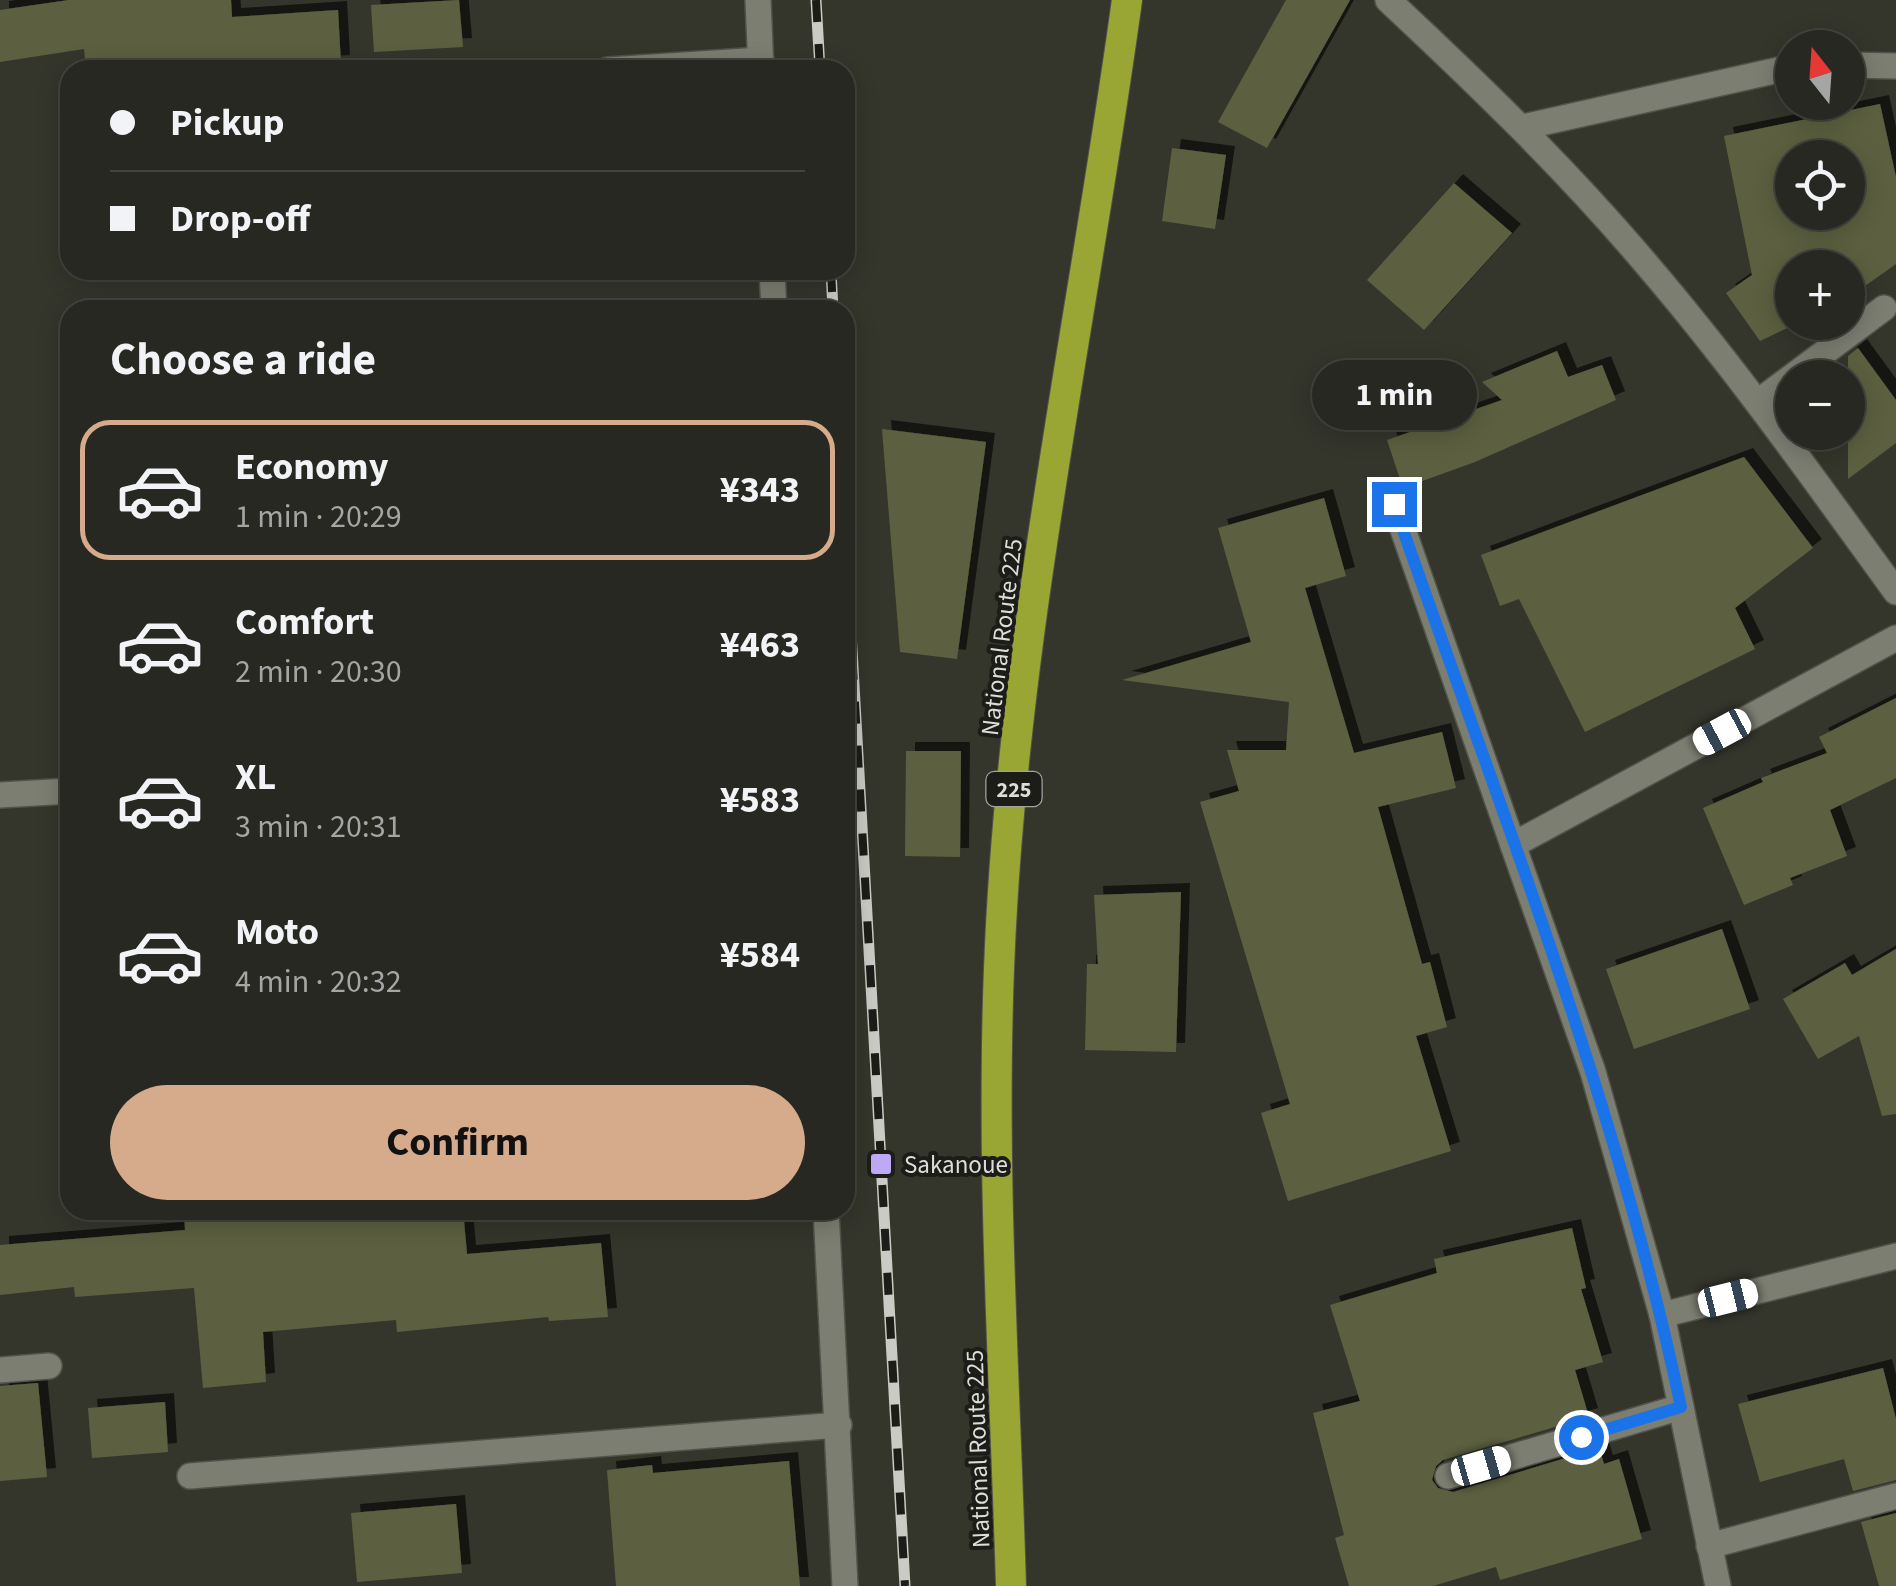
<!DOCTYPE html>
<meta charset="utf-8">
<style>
:root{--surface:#272821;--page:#33342e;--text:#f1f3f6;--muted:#a4a6a5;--line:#43443f;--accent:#d6ab8b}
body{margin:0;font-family:"Source Sans 3",sans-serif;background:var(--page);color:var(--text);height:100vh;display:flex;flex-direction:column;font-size:38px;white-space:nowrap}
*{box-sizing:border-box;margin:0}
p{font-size:32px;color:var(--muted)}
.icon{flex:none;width:55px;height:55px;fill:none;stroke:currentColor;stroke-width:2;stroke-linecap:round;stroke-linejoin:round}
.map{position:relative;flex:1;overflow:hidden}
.panel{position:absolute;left:60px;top:300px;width:795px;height:920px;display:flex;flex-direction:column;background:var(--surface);border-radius:30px;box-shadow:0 5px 25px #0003,0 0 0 2px var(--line)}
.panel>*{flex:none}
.banner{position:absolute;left:60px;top:60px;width:795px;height:220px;border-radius:30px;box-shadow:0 5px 25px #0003,0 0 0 2px var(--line);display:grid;align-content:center;height:220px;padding:0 50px;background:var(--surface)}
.needle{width:65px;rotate:343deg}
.tools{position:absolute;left:1775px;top:30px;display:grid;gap:20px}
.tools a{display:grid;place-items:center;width:90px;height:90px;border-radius:50%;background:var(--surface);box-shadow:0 5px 25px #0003,0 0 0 2px var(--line);font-size:50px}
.end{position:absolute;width:45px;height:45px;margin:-22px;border:12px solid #1a73e8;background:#fff;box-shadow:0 0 0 5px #fff}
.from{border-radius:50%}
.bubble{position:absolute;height:70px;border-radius:35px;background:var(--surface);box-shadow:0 5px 25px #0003,0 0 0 2px var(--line);font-size:32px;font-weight:700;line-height:70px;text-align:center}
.car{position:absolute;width:30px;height:60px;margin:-30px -15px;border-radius:12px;box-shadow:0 0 8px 2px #0007;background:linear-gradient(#fff 24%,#345 0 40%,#fff 0 76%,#345 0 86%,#fff 0)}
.banner b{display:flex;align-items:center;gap:35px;height:95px;font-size:38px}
.banner b+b{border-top:2px solid var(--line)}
.banner i{width:25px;height:25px;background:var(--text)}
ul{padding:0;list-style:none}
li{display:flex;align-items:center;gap:30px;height:140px;margin:0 20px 15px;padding:0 30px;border:5px solid transparent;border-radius:30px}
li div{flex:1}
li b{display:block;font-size:38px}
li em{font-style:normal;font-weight:700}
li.selected{border-color:var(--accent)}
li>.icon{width:90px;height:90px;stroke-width:1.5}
h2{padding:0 50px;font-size:45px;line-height:120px}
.button{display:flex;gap:20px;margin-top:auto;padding:20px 50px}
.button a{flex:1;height:115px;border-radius:60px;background:var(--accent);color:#111;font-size:40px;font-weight:700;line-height:115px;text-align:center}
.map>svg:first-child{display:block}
.building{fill:#5b6041;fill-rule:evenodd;filter:url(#shadow)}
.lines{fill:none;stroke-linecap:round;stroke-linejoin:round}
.minor-casing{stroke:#51534a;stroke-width:28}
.highway-casing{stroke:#51534a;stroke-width:32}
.minor{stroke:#7c7e72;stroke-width:25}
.highway{stroke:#99a633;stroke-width:30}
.rail-casing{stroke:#c9cbc4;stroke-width:11}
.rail{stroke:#1c1d18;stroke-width:8;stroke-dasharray:22;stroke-linecap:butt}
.route{stroke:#1a73e8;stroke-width:12}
.poi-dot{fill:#bda9f5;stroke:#1c1d18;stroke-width:4}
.labels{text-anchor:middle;stroke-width:8;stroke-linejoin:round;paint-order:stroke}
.shield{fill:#1c1d18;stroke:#a2a39d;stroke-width:2.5}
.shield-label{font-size:22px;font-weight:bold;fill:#dbddd6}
.street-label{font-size:25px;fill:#dbddd6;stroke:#1c1d18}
.poi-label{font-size:25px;fill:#dbddd6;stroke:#1c1d18;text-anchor:start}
</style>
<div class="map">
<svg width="1896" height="1586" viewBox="0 0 1896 1586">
<defs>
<filter id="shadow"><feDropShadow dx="9" dy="-9" stdDeviation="0" flood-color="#0009"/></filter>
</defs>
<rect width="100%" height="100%" fill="#34362c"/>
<g class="building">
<polygon points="69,0 231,0 232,17 338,10 341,64 244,70 86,70 84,49 0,62 0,10"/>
<polygon points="459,0 463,47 374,52 371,5"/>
<polygon points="1286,0 1350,0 1267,148 1218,122"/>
<path d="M1880 104 1896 177V264L1848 298V268H1792V322H1800L1760 341 1726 293 1752 275 1724 136ZM1792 158H1848V212H1792Z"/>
<polygon points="1172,148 1226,155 1215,229 1162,221"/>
<polygon points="1454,183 1512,233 1424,330 1367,280"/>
<polygon points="1858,348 1896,400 1896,443 1848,479 1848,356"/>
<polygon points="1557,351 1568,377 1602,365 1616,400 1475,462 1403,488 1387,440 1502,400 1482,382"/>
<polygon points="882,429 986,442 957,659 900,652"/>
<polygon points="1744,457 1813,548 1735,608 1755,649 1585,732 1519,599 1500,606 1481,555"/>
<polygon points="1324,498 1346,576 1305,588 1354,753 1442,732 1456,788 1378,807 1422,964 1430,962 1447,1027 1416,1036 1451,1151 1288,1201 1261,1113 1290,1104 1200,802 1239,791 1227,750 1286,750 1289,702 1122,680 1251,642 1218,528"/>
<polygon points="1896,698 1896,778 1830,810 1847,856 1790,878 1793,885 1744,905 1703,808 1763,782 1761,778 1827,753 1819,737"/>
<polygon points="906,751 961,751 960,857 905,856"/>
<polygon points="1181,892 1176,1052 1085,1050 1087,964 1098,964 1094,895"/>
<polygon points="1722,929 1750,1009 1634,1049 1606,969"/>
<polygon points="1896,949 1896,1114 1882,1116 1859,1036 1818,1059 1783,999 1845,963 1852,975"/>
<polygon points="184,1210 463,1210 467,1254 601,1243 608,1317 549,1321 548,1317 397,1332 396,1320 263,1332 266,1382 203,1388 194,1288 75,1297 74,1287 0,1295 0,1245 185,1230"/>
<polygon points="1572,1228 1586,1288 1581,1289 1603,1362 1575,1370 1589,1417 1443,1460 1436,1466 1432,1480 1438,1488 1453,1492 1599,1448 1604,1464 1619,1459 1642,1539 1500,1580 1496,1567 1433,1586 1349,1586 1335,1538 1344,1535 1313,1413 1360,1401 1330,1305 1437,1273 1434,1259"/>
<polygon points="1883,1368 1896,1419 1896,1480 1853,1491 1844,1459 1760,1482 1738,1404"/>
<polygon points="38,1383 47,1477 0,1481 0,1386"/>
<polygon points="165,1402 168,1452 92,1458 88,1408"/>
<polygon points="789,1461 800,1586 616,1586 607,1470 652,1465 653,1473"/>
<polygon points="456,1504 462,1573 357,1582 351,1513"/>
<polygon points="1896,1513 1896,1586 1879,1586 1861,1522"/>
</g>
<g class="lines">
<defs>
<g id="minor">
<polyline points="758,0 761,70"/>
<path d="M1388 0C1479 85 1568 171 1648 266 1737 370 1816 482 1896 592"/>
<polyline points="1848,65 1896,66"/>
<polyline points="608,70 761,60"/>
<polyline points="1523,127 1792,67"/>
<polyline points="772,270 774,310"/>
<polyline points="1758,402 1884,308"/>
<polyline points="1394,504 1513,845"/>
<polyline points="0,795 70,791"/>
<polyline points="826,1210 845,1586"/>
<polyline points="1662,1315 1896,1256"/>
<polyline points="0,1370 49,1366"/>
<polyline points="190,1476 839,1425"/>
<polyline points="1448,1476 1681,1407"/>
<polyline points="1709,1546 1896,1496"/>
<polyline points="1718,1586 1662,1315 1593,1072 1513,845 1896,638"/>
</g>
<path id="highway" d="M1011 1586C1005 1381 991 1174 999 969 1011 643 1083 322 1127 0"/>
</defs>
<use href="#minor" class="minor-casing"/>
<use href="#highway" class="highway-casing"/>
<use href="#minor" class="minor"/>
<use href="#highway" class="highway"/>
<defs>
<g id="rail">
<polyline points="816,0 820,70"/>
<polyline points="831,270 833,310"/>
<polyline points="845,526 905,1586"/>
</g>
</defs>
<use href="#rail" class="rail-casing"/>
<use href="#rail" class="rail"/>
</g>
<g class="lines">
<path class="route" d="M1394 504C1497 802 1616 1098 1681 1407L1581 1437"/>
</g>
<rect class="poi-dot" x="869" y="1152" width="24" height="24" rx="5"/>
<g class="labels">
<rect class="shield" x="986.5" y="772" width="55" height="34" rx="8"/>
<g class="shield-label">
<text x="1014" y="797">225</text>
</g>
<g class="street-label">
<text transform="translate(1001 637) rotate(-83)" y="9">National Route 225</text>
<text transform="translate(977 1449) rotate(-92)" y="9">National Route 225</text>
</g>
<g class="poi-label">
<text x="904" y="1173">Sakanoue</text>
</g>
</g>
</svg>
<div class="tools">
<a><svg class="needle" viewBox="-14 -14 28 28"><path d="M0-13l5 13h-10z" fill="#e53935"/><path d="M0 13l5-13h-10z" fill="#a4a6a5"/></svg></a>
<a><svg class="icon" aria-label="locate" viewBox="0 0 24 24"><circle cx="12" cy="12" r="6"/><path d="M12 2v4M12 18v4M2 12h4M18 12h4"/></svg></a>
<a>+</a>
<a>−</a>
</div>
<i class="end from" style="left:1581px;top:1437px"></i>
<i class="end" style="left:1394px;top:504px"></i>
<div class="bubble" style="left:1312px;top:360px;width:165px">1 min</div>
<i class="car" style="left:1722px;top:732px;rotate:242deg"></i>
<i class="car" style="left:1728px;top:1298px;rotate:76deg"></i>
<i class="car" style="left:1481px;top:1466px;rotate:74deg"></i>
<div class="banner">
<b><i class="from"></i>Pickup</b>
<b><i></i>Drop-off</b>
</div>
<section class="panel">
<h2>Choose a ride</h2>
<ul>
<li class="selected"><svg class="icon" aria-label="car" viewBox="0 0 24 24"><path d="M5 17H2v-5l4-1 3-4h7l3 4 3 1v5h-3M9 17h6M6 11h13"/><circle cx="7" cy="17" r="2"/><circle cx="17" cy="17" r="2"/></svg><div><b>Economy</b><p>1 min · 20:29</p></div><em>¥343</em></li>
<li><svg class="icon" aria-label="car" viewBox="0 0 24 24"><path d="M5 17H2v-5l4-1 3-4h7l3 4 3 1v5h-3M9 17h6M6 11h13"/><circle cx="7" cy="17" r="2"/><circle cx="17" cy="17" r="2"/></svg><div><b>Comfort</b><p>2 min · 20:30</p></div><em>¥463</em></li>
<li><svg class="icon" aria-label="car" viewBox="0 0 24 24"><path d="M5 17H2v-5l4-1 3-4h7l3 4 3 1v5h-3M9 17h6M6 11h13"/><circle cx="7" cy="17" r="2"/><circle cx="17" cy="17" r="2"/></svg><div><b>XL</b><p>3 min · 20:31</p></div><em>¥583</em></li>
<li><svg class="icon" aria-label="car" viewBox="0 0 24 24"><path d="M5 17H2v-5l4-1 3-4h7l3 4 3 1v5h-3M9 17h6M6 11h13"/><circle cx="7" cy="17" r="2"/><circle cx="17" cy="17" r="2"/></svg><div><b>Moto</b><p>4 min · 20:32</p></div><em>¥584</em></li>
</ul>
<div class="button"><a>Confirm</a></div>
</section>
</div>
